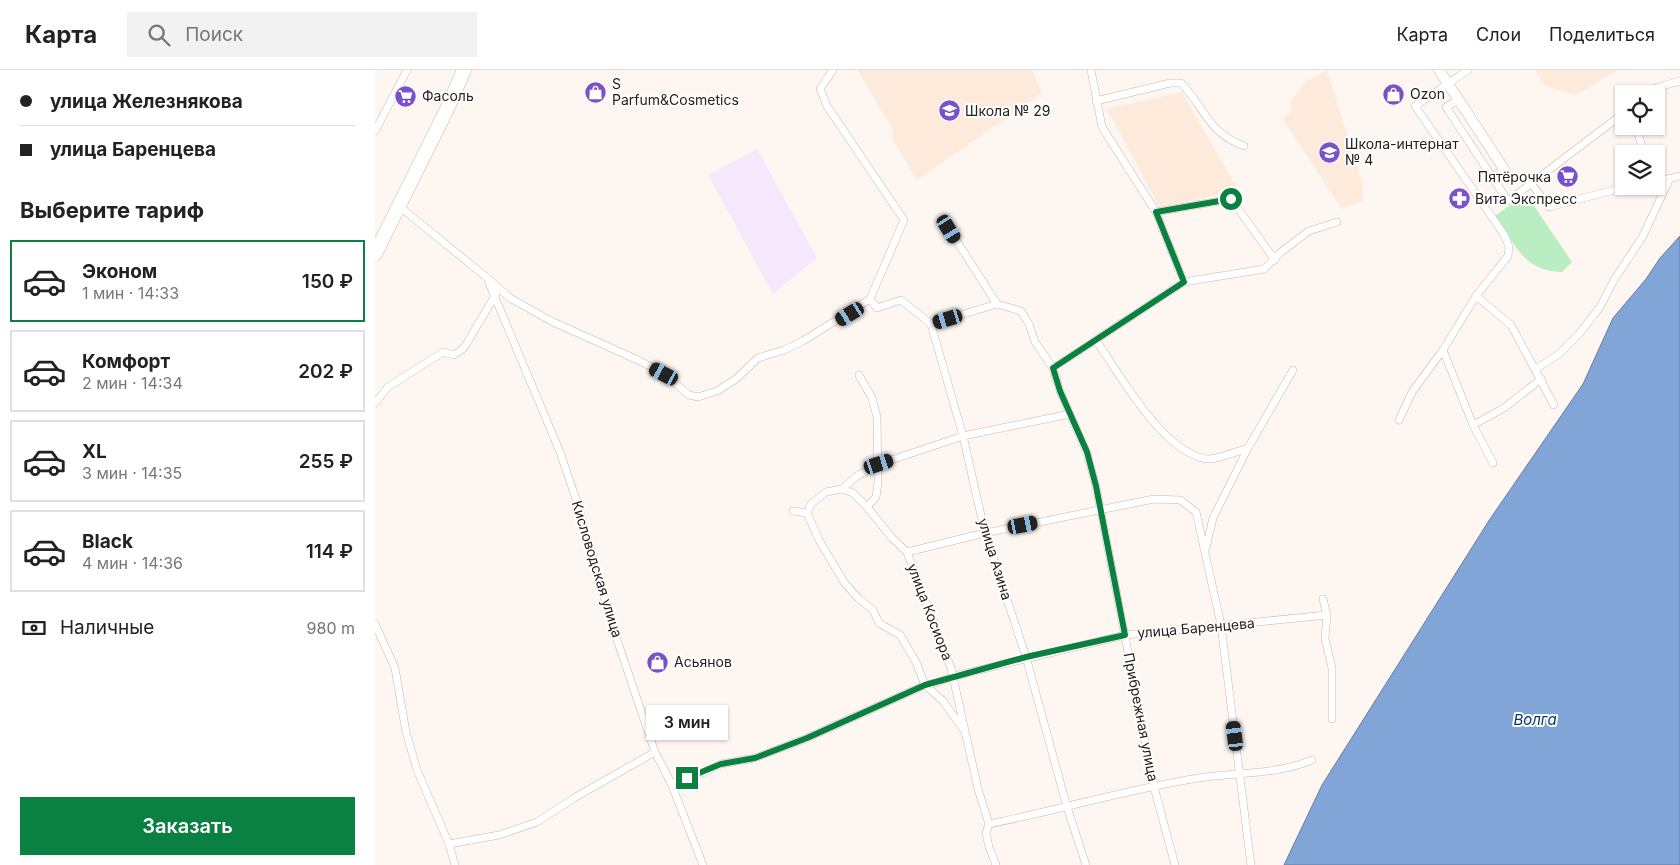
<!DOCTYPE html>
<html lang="ru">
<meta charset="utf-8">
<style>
:root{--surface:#fff;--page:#f2f2f2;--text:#222;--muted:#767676;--line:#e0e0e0;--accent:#0b8043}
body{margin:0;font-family:Inter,sans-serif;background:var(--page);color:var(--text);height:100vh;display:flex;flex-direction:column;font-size:19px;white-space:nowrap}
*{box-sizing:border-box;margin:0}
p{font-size:16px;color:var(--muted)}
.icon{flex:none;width:28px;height:28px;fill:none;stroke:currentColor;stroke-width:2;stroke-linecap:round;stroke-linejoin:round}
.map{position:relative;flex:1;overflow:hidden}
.sheet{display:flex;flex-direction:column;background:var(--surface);width:375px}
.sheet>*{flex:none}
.guide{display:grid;align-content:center;height:110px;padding:0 20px;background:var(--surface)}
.tools{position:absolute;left:1240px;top:15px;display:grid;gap:10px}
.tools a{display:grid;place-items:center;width:50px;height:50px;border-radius:0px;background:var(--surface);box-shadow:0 1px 4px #0004;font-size:25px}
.end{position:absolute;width:22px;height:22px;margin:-11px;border:6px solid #0b8043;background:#fff;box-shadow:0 0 0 2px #fff}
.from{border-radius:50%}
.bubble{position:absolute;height:35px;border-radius:0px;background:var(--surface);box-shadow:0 1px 4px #0004;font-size:16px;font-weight:600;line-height:35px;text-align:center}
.car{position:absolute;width:15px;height:30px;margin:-15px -8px;border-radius:6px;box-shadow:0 0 4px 1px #0007;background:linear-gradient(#222 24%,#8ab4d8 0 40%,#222 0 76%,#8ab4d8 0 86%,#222 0)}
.guide b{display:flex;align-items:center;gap:18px;height:48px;font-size:19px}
.guide b+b{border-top:1px solid var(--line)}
.guide i{width:12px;height:12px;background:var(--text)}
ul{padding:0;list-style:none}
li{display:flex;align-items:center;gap:15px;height:82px;margin:0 10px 8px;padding:0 10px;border:2px solid var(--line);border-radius:0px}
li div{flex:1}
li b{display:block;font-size:19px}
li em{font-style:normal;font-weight:600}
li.selected{border-color:var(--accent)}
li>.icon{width:45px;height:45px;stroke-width:1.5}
h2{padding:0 20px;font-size:22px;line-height:60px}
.pay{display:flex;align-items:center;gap:12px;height:55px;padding:0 20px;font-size:19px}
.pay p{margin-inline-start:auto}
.button{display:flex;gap:10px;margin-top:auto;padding:10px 20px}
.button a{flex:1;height:58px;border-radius:0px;background:var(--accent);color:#fff;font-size:20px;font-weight:600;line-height:58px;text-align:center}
header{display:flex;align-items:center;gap:30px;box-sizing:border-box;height:70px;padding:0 25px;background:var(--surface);border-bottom:1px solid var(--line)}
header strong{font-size:24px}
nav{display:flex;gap:28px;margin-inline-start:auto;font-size:18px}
.search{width:350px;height:45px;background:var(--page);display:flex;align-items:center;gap:12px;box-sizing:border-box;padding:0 18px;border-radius:0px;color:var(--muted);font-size:19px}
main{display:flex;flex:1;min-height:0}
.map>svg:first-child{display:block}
.industrial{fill:#f6e8fc}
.education{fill:#fdeada}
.green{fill:#baeec2}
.water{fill:#82a5d7;stroke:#677d9f}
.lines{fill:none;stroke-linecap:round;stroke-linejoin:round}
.street-casing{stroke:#c9b8ad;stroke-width:8}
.secondary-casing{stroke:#c9b8ad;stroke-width:11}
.highway-casing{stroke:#c9b8ad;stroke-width:15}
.street{stroke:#fff;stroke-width:7}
.secondary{stroke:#fff;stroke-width:10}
.highway{stroke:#fff;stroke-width:14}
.route{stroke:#0b8043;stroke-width:6}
.labels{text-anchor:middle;stroke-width:4;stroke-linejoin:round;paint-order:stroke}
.poi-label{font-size:14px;fill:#27211d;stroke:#fff;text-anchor:start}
.street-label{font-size:14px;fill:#27211d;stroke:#fff}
.water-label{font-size:15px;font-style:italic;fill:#063671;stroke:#fff}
</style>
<header>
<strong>Карта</strong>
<div class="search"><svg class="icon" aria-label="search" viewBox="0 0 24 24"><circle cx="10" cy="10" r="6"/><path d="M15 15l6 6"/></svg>Поиск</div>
<nav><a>Карта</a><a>Слои</a><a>Поделиться</a></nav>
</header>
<main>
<section class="sheet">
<div class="guide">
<b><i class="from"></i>улица Железнякова</b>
<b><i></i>улица Баренцева</b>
</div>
<h2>Выберите тариф</h2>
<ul>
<li class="selected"><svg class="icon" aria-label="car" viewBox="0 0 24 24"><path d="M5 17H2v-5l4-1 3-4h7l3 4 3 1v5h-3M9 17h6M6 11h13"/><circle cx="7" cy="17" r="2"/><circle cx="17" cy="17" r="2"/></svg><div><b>Эконом</b><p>1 мин · 14:33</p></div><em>150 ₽</em></li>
<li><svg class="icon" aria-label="car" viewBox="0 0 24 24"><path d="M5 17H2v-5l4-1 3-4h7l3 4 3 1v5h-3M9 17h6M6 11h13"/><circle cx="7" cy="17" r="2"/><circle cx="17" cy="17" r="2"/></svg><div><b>Комфорт</b><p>2 мин · 14:34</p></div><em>202 ₽</em></li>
<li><svg class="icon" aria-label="car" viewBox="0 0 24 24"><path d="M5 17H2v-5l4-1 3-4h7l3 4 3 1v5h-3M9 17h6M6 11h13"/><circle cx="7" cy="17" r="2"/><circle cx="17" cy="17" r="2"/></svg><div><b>XL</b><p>3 мин · 14:35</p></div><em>255 ₽</em></li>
<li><svg class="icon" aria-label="car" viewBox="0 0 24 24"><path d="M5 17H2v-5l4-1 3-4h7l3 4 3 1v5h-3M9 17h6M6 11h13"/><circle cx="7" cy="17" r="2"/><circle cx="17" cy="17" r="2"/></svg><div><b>Black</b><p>4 мин · 14:36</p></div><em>114 ₽</em></li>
</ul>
<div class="pay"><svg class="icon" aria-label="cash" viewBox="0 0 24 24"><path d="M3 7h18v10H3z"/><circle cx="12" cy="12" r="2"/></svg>Наличные<p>980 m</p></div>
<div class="button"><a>Заказать</a></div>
</section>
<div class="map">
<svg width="1305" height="795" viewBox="0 0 1305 795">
<rect width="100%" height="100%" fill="#fef6f1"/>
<polygon class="industrial" points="382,79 442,188 398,224 333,105"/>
<g class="education">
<polygon points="482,0 657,0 667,23 542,110 517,68 518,59"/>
<polygon points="952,0 988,116 988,130 967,139 908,49 918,39 915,33 931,12"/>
<polygon points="1160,0 1243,0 1201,25 1170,16"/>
<polygon points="807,22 863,120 785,138 732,39"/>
</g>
<path class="green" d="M1151 124 1197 192 1187 202C1149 202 1140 174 1120 146Z"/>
<polygon class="water" points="1305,166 1305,795 909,795 947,715 1115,449 1208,314 1238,248 1271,209 1285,188"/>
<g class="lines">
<defs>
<g id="street">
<polyline points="716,0 727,57 781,142 809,212"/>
<polyline points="1093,0 1040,36 1130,166 1134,177 1133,186 1101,226 1136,255 1179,335"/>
<polyline points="1274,24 1283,17 1305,11"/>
<polyline points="1083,30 1071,37 1117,107"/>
<path d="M721 31 795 13H806C830 38 833 63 869 76"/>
<polyline points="1261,56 1269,84"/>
<polyline points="0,61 32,0"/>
<polyline points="1129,99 1117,107 1133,131 1249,43"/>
<polyline points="1155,112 1174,137 1254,116"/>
<polyline points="1281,112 1305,106"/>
<polyline points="25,137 110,206 135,228 176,251 265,291 289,304 314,325 323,327 342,321 361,309 383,288 409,280 428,271 495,229 529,150 452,36 445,19 458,0"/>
<polyline points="781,142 856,129 900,190"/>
<polyline points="574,159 622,234 646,241 654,254 660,272 678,298 685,321 712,383 721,416 779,717 800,795"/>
<polyline points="114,213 185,382 204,438 237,555 280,682 296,713 328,795"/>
<polyline points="495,229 502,238 526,230 556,254 588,366 610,463 651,587 692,737 711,795"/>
<polyline points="556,254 622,234"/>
<path d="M721 270C745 305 788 383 832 389 841 390 863 381 873 378L918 300"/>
<polyline points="1068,280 1098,355 1118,393"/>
<polyline points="678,298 809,212 889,199 906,182 934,161 962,152"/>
<polyline points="1161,299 1184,284 1204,264 1225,237 1239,210 1268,166 1294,110"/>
<polyline points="484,305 497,328 502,347 503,413 501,427 492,437 517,468 532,482 576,598 603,719 614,754 611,763 614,777 621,795"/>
<polyline points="0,333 13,317 68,282 79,285 89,278 121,224"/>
<polyline points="1024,350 1037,322 1068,280 1101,226"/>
<polyline points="1098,355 1129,338 1166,309"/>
<polyline points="467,419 478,423 492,437"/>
<polyline points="418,441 432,443 444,470 469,512 483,528 498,540 504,553 525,565 541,592 550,615 568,631 588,659"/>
<polyline points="432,443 436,434 451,422 467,419 482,406 504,394 588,366 695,344"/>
<polyline points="831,478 838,448 873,378"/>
<polyline points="532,482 610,463 779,429 805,430 821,442 846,555 876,795"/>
<polyline points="948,529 952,545 950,569 957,598 957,649"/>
<polyline points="0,554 20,598 31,662 42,700 74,774 80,795"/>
<polyline points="296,713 328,703 346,694 380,688 432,668 550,615 560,613 579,606 750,565 952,545"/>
<path d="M614 754C684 740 753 719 824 708 862 702 901 705 937 690"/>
<polyline points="74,774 124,765 162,752 199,728 280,682"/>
</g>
<polyline id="secondary" points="1064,0 1129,99"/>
<polyline id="highway" points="0,184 73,37 89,0"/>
</defs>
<use href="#street" class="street-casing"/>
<use href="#secondary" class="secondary-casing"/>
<use href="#highway" class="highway-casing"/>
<use href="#street" class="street"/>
<use href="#secondary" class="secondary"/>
<use href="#highway" class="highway"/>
</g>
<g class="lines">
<polyline class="route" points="312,708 346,694 380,688 432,668 550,615 651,587 750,565 721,416 712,382 685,321 678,298 809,212 781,142 856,129"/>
</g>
<defs>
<symbol id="shop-disc" viewBox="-11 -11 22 22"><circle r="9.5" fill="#7952cb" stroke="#fff"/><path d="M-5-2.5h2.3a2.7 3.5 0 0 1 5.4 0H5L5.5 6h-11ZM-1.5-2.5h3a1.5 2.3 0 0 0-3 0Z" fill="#fff"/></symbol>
<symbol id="supermarket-disc" viewBox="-11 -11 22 22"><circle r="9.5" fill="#7952cb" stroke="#fff"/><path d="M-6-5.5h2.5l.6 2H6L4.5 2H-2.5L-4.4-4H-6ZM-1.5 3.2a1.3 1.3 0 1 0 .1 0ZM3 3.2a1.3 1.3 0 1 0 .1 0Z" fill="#fff"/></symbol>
<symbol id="school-disc" viewBox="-11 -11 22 22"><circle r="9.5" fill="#7952cb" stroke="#fff"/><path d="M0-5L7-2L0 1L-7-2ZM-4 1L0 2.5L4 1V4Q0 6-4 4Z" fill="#fff"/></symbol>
<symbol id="pharmacy-disc" viewBox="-11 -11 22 22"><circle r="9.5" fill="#7952cb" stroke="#fff"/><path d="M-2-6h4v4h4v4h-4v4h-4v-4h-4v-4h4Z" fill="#fff"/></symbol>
</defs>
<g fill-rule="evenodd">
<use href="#shop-disc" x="208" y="10" width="25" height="25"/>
<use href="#shop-disc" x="1006" y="12" width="25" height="25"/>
<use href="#supermarket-disc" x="18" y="14" width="25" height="25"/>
<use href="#school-disc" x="562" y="28" width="25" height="25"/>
<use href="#school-disc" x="942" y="70" width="25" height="25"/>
<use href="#supermarket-disc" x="1180" y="94" width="25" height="25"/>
<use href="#pharmacy-disc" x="1072" y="116" width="25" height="25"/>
<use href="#shop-disc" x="270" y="580" width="25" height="25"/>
</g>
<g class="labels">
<g class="poi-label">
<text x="237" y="19">S<tspan x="237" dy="16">Parfum&amp;Cosmetics</tspan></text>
<text x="1035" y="29">Ozon</text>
<text x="47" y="31">Фасоль</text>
<text x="590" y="46">Школа № 29</text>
<text x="970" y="79">Школа-интернат<tspan x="970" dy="16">№ 4</tspan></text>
<text x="1176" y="112" text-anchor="end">Пятёрочка</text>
<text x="1100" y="134">Вита Экспресс</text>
<text x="299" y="597">Асьянов</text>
</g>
<g class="street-label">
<text transform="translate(620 489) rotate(73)" y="5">улица Азина</text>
<text transform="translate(222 499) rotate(73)" y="5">Кисловодская улица</text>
<text transform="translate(555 542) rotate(69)" y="5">улица Косиора</text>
<text transform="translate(821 558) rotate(-5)" y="5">улица Баренцева</text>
<text transform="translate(766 647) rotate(79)" y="5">Прибрежная улица</text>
</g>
<g class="water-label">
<text x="1160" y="655">Волга</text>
</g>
</g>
</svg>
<div class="tools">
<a><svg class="icon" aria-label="locate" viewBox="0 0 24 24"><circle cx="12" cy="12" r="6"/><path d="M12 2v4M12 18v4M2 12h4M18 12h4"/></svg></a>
<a><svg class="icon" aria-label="layers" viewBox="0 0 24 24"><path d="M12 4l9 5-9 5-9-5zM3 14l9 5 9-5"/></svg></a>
</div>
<i class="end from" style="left:856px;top:129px"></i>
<i class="end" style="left:312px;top:708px"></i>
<div class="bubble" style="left:271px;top:635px;width:82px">3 мин</div>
<i class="car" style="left:574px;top:159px;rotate:148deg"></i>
<i class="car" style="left:475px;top:244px;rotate:239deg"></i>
<i class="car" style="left:573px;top:249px;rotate:253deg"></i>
<i class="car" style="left:289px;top:304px;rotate:298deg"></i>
<i class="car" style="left:504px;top:394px;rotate:72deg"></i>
<i class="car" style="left:648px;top:455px;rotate:79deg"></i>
<i class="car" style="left:860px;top:666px;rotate:353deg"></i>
</div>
</main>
